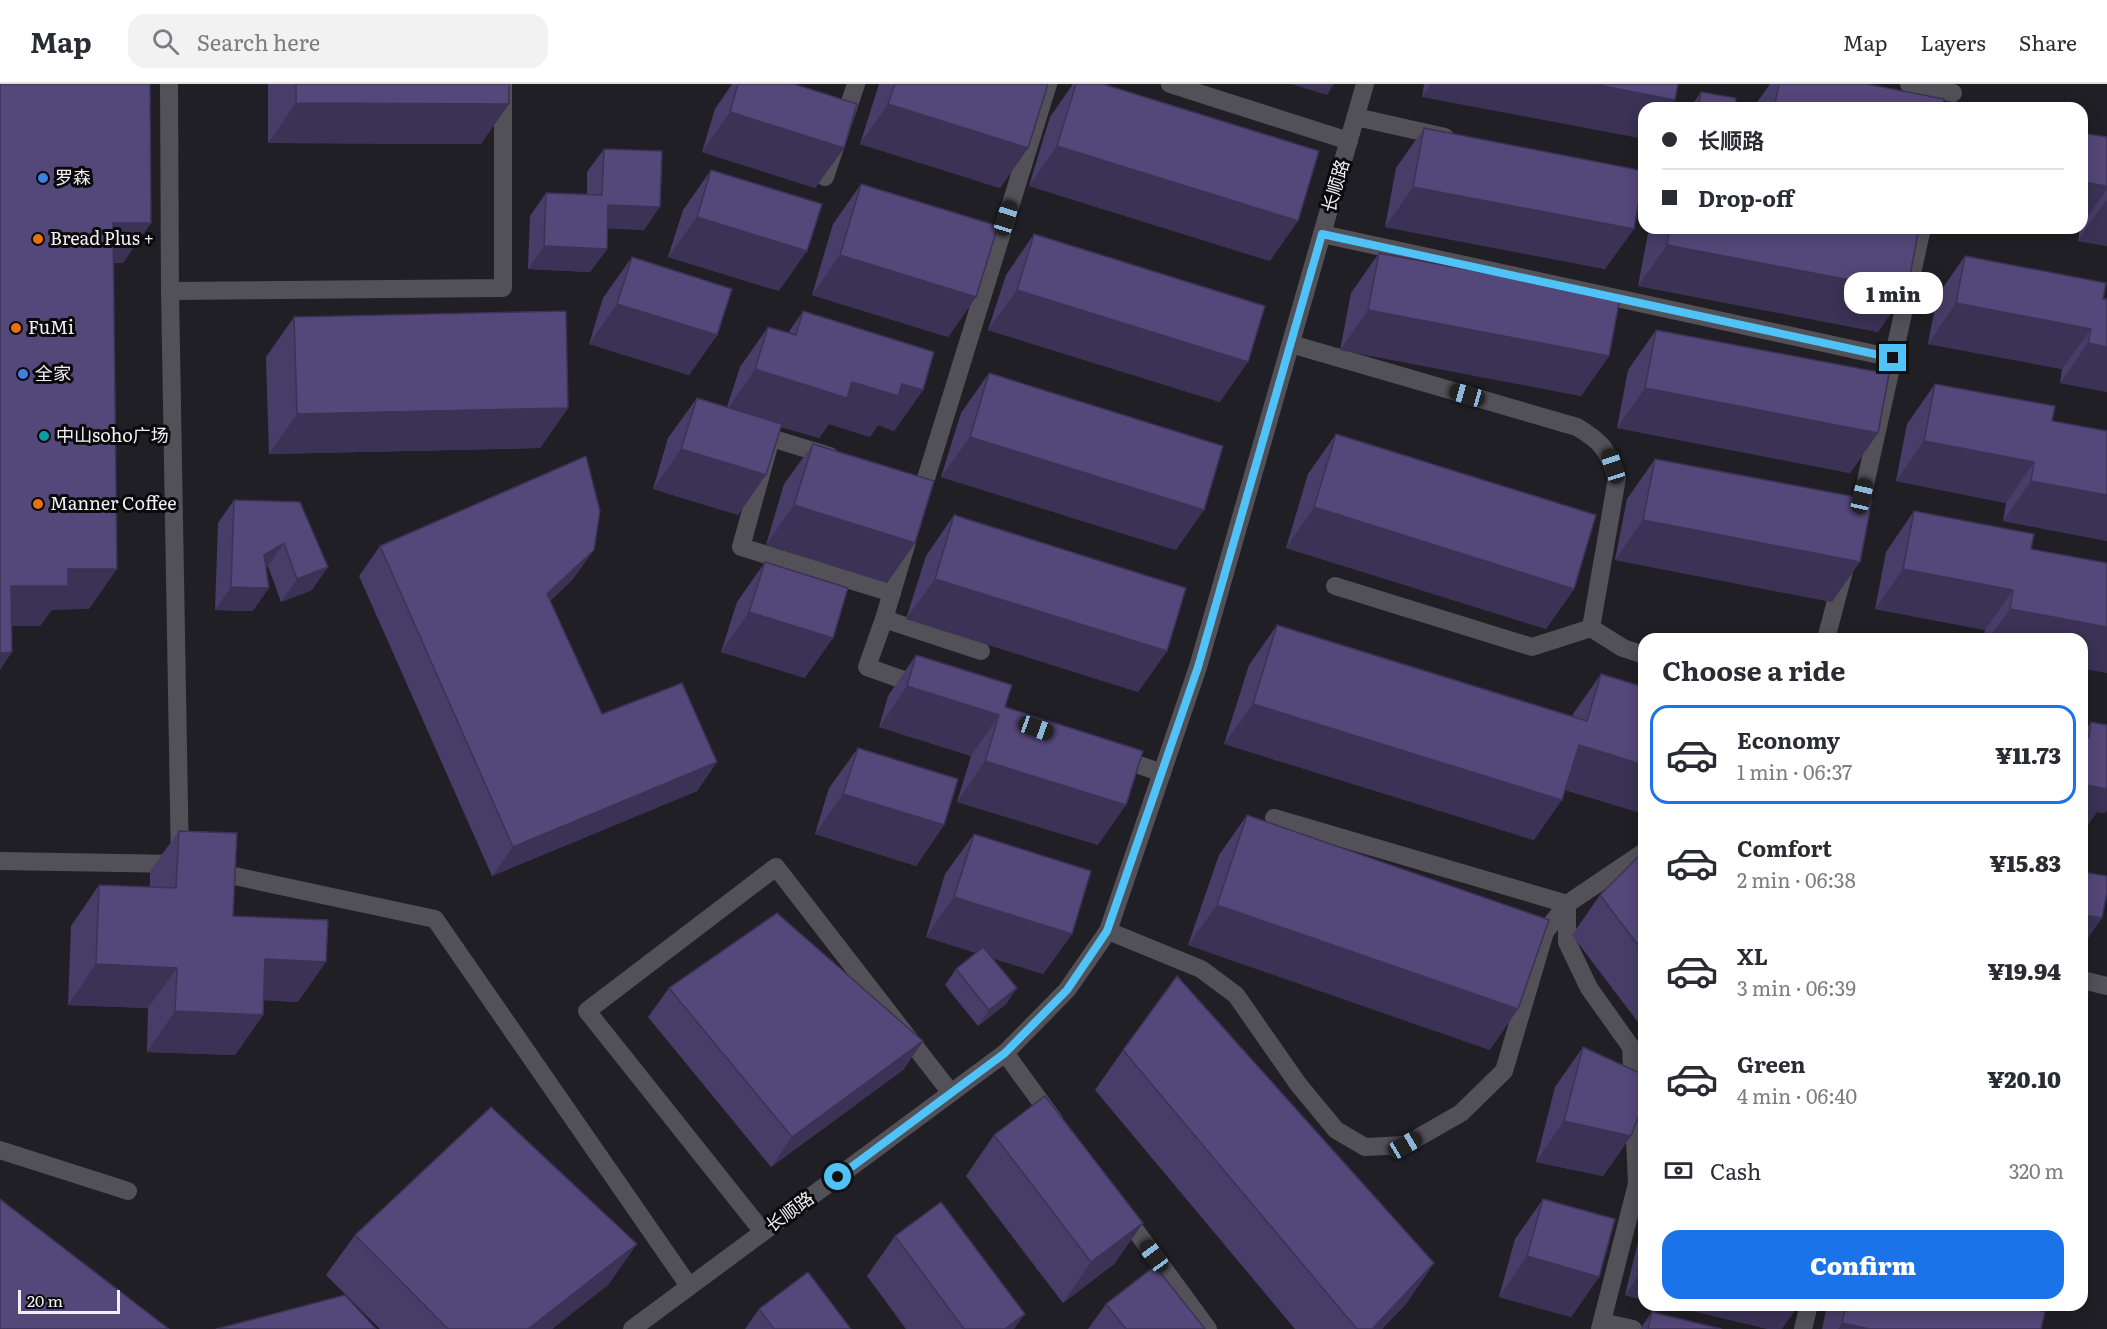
<!DOCTYPE html>
<meta charset="utf-8">
<style>
:root{--surface:#fff;--page:#f2f2f3;--text:#2b2b33;--muted:#7c7c81;--line:#e1e1e2;--accent:#1a73e8}
body{margin:0;font-family:Literata,"Noto Sans SC",serif;background:var(--page);color:var(--text);height:100vh;display:flex;flex-direction:column;font-size:22px;white-space:nowrap}
*{box-sizing:border-box;margin:0}
p{font-size:20px;color:var(--muted)}
.icon{flex:none;width:33px;height:33px;fill:none;stroke:currentColor;stroke-width:2;stroke-linecap:round;stroke-linejoin:round}
.map{position:relative;flex:1;overflow:hidden}
.details{position:absolute;left:1638px;top:549px;width:450px;height:678px;display:flex;flex-direction:column;background:var(--surface);border-radius:18px;box-shadow:0 3px 15px #0003}
.details>*{flex:none}
.top-card{position:absolute;left:1638px;top:18px;width:450px;height:132px;border-radius:18px;box-shadow:0 3px 15px #0003;display:grid;align-content:center;height:132px;padding:0 24px;background:var(--surface)}
.scale{position:absolute;left:18px;bottom:15px;width:102px;box-sizing:border-box;padding-left:6px;border:3px solid #f0eff3;border-top:0;font-size:16px;line-height:21px;white-space:nowrap;color:#f0eff3;-webkit-text-stroke:4px #0a0a0c;paint-order:stroke}
.end{position:absolute;width:27px;height:27px;margin:-14px;border:8px solid #4fc3f7;background:#111;box-shadow:0 0 0 3px #111}
.from{border-radius:50%}
.bubble{position:absolute;height:42px;border-radius:18px;background:var(--surface);box-shadow:0 3px 15px #0003;font-size:20px;font-weight:800;line-height:42px;text-align:center}
.car{position:absolute;width:18px;height:36px;margin:-18px -9px;border-radius:8px;box-shadow:0 0 4px 2px #0007;background:linear-gradient(#222 24%,#8ab4d8 0 40%,#222 0 76%,#8ab4d8 0 86%,#222 0)}
.top-card b{display:flex;align-items:center;gap:21px;height:57px;font-size:22px}
.top-card b+b{border-top:2px solid var(--line)}
.top-card i{width:15px;height:15px;background:var(--text)}
ul{padding:0;list-style:none}
li{display:flex;align-items:center;gap:18px;height:99px;margin:0 12px 9px;padding:0 12px;border:3px solid transparent;border-radius:18px}
li div{flex:1}
li b{display:block;font-size:22px}
li em{font-style:normal;font-weight:800}
li.selected{border-color:var(--accent)}
li>.icon{width:54px;height:54px;stroke-width:1.5}
h2{padding:0 24px;font-size:27px;line-height:72px}
.pay{display:flex;align-items:center;gap:15px;height:66px;padding:0 24px;font-size:22px}
.pay p{margin-inline-start:auto}
.action{display:flex;gap:12px;margin-top:auto;padding:12px 24px}
.action a{flex:1;height:69px;border-radius:18px;background:var(--accent);color:#fff;font-size:24px;font-weight:800;line-height:69px;text-align:center}
header{display:flex;align-items:center;gap:36px;box-sizing:border-box;height:84px;padding:0 30px;background:var(--surface);border-bottom:2px solid var(--line)}
header strong{font-size:28px}
nav{display:flex;gap:33px;margin-inline-start:auto;font-size:21px}
.search{width:420px;height:54px;background:var(--page);display:flex;align-items:center;gap:15px;box-sizing:border-box;padding:0 21px;border-radius:18px;color:var(--muted);font-size:22px}
.map>svg:first-child{display:block}
.lines{fill:none;stroke-linecap:round;stroke-linejoin:round}
.service{stroke:#535158;stroke-width:18}
.minor{stroke:#535158;stroke-width:18}
.wall{fill:#483d68}
.shaded-wall{fill:#3b3255}
.building{fill:#544779;stroke:#3b3255;stroke-width:1.5}
.route{stroke:#4fc3f7;stroke-width:8}
.shop-dot{fill:#3f7fe0;stroke:#0a0a0c;stroke-width:2}
.food-dot{fill:#e8710a;stroke:#0a0a0c;stroke-width:2}
.culture-dot{fill:#0f9aa8;stroke:#0a0a0c;stroke-width:2}
.labels{text-anchor:middle;stroke-width:6;stroke-linejoin:round;paint-order:stroke}
.poi-label{font-size:18px;fill:#f0eff3;stroke:#0a0a0c;text-anchor:start}
.street-label{font-size:18px;fill:#f0eff3;stroke:#0a0a0c}
</style>
<header>
<strong>Map</strong>
<div class="search"><svg class="icon" aria-label="search" viewBox="0 0 24 24"><circle cx="10" cy="10" r="6"/><path d="M15 15l6 6"/></svg>Search here</div>
<nav><a>Map</a><a>Layers</a><a>Share</a></nav>
</header>
<div class="map">
<svg width="2107" height="1245" viewBox="0 0 2107 1245">
<rect width="100%" height="100%" fill="#201f25"/>
<g class="lines">
<g class="service">
<polyline points="1170,0 1349,57"/>
<polyline points="1909,0 1953,9"/>
<polyline points="1356,33 1445,53"/>
<polyline points="825,93 856,0"/>
<polyline points="1322,150 1893,274"/>
<polyline points="170,207 503,204 503,0"/>
<path d="M1291 260 1577 343C1602 358 1608 366 1617 394L1591 544 1623 564 1644 571"/>
<polyline points="830,372 771,354 741,463 892,509"/>
<polyline points="919,417 1048,0"/>
<polyline points="1857,437 1922,144"/>
<polyline points="907,458 884,535 867,583 923,603"/>
<polyline points="1335,502 1532,563 1591,544"/>
<polyline points="884,535 981,567"/>
<polyline points="1826,555 1844,487"/>
<polyline points="1116,673 1162,689"/>
<polyline points="1274,734 1567,820"/>
<polyline points="0,777 180,780 170,207 169,0"/>
<polyline points="211,787 435,835 689,1202"/>
<polyline points="1569,819 1567,820 1567,858 1589,904 1631,963 1637,1100 1600,1245"/>
<polyline points="1108,847 1201,885 1236,911 1298,1000 1336,1046 1365,1063 1405,1061 1461,1029 1504,987 1545,848 1567,820 1644,768"/>
<polyline points="2082,896 2107,902"/>
<polyline points="1005,969 1054,1036"/>
<polyline points="0,1066 128,1107"/>
<polyline points="1122,1128 1208,1245"/>
<polyline points="763,1148 587,927 776,783 951,1009"/>
<polyline points="1803,1245 1809,1221"/>
</g>
<g class="minor">
<polyline points="1602,1238 1633,1245"/>
<polyline points="632,1245 1005,969 1067,906 1108,847 1198,583 1365,0"/>
</g>
</g>
<g class="wall">
<polygon points="268,0 509,0 481,60 268,59"/>
<polygon points="732,0 794,0 844,64 815,104 702,68 715,25"/>
<polygon points="879,0 1048,0 1028,64 1000,104 860,60"/>
<polygon points="1073,0 1103,0 1270,177 1029,102 1050,33"/>
<polygon points="1424,0 1678,0 1675,16 1669,24 1644,24 1422,13"/>
<polygon points="1770,0 1867,0 1942,24 1753,24"/>
<polygon points="1701,8 1734,24 1690,24"/>
<polygon points="1424,44 1605,185 1385,143 1396,84"/>
<polygon points="2082,49 2107,53 2107,162 2078,157 2080,144 2082,144"/>
<polygon points="604,65 644,146 607,144 607,165 590,188 528,185 530,132 546,109 587,110 587,88"/>
<polygon points="711,86 779,207 668,173 683,126"/>
<polygon points="861,100 976,213 948,253 812,211 833,140"/>
<polygon points="1649,144 1891,144 1878,248 1638,202"/>
<polygon points="1034,150 1220,318 988,246 1006,191"/>
<polygon points="1379,169 1609,272 1581,312 1340,266 1351,209"/>
<polygon points="1965,172 2107,215 2107,308 2060,299 2062,285 1928,260 1937,212"/>
<polygon points="632,173 717,251 689,291 589,260 603,214"/>
<polygon points="803,227 923,306 894,347 878,341 870,353 829,340 819,354 781,343 738,431 653,405 668,354 697,314 727,323 740,283 768,243 788,249"/>
<polygon points="294,233 568,324 540,364 269,370 266,273"/>
<polygon points="1656,246 1878,349 1850,389 1617,344 1628,286"/>
<polygon points="989,289 1176,466 941,393 961,329"/>
<polygon points="1935,300 2052,337 2107,347 2107,457 2003,437 2006,419 1896,397 1907,340"/>
<polygon points="1336,350 1574,505 1546,545 1286,464 1308,390"/>
<polygon points="813,360 915,459 887,499 766,461 784,400"/>
<polygon points="1655,375 1832,518 1615,476 1627,415"/>
<polygon points="234,416 300,418 312,506 281,518 268,482 266,484 253,527 215,526 218,439"/>
<polygon points="1914,427 2031,465 2107,479 2107,589 2082,584 2082,555 1984,555 1985,546 1875,525 1886,468"/>
<polygon points="954,431 1167,567 1138,608 906,535 926,472"/>
<polygon points="380,462 573,495 550,517 602,630 717,678 697,707 492,792 359,492"/>
<polygon points="765,478 805,594 721,568 737,518"/>
<polygon points="1277,541 1572,633 1573,630 1601,590 1644,603 1644,730 1565,706 1534,756 1224,660 1249,581"/>
<polygon points="916,571 1005,623 1098,761 957,718 971,672 879,643 888,612"/>
<polygon points="2091,638 2107,641 2107,726 2105,729 2097,728 2084,746 2082,745 2082,651"/>
<polygon points="858,664 944,741 916,782 815,750 829,704"/>
<polygon points="1247,731 1490,966 1188,861 1219,771"/>
<polygon points="179,747 233,832 298,918 264,916 263,931 235,971 147,968 148,924 68,921 71,842 99,801 150,803 150,787"/>
<polygon points="974,750 1072,850 1043,890 992,874 1017,904 1006,920 978,942 945,901 956,885 976,869 926,853 945,790"/>
<polygon points="1644,767 1644,946 1572,851 1600,811"/>
<polygon points="669,904 923,957 903,986 771,1083 648,933"/>
<polygon points="1583,963 1631,1052 1603,1092 1536,1078 1555,1003"/>
<polygon points="1123,966 1434,1179 1406,1220 1382,1245 1295,1245 1095,1006"/>
<polygon points="994,1051 1143,1139 1114,1180 1063,1219 966,1092"/>
<polygon points="1543,1115 1599,1193 1571,1233 1499,1213 1515,1155"/>
<polygon points="1644,1147 1644,1216 1625,1211 1639,1154"/>
<polygon points="355,1151 609,1200 552,1245 380,1245 326,1191"/>
<polygon points="895,1152 1014,1245 906,1245 867,1192"/>
<polygon points="1106,1220 1205,1245 1088,1245"/>
<polygon points="1829,1221 2014,1221 2041,1245 1822,1245 1826,1226"/>
<polygon points="759,1225 851,1245 745,1245"/>
<polygon points="1652,1228 1722,1245 1640,1245"/>
</g>
<g class="shaded-wall">
<polygon points="1291,0 1334,0 1327,11"/>
<polygon points="1431,0 1593,0 1675,16 1669,24 1644,24 1644,55 1422,13"/>
<polygon points="296,19 509,20 481,60 268,59"/>
<polygon points="888,20 1028,64 1000,104 860,60"/>
<polygon points="730,28 844,64 815,104 702,68"/>
<polygon points="1057,62 1298,137 1270,177 1029,102"/>
<polygon points="2082,98 2107,102 2107,105 2082,141"/>
<polygon points="1413,103 1634,145 1605,185 1385,143"/>
<polygon points="2106,116 2107,117 2107,162 2078,157"/>
<polygon points="608,121 660,123 644,146 592,144"/>
<polygon points="697,133 807,167 779,207 668,173"/>
<polygon points="113,139 151,139 123,179 85,179"/>
<polygon points="1667,161 1907,207 1878,248 1638,202"/>
<polygon points="544,162 607,165 590,188 528,185"/>
<polygon points="840,171 976,213 948,253 812,211"/>
<polygon points="1017,206 1248,278 1220,318 988,246"/>
<polygon points="1956,219 2091,245 2062,285 1928,260"/>
<polygon points="617,220 717,251 689,291 589,260"/>
<polygon points="1368,226 1609,272 1581,312 1340,266"/>
<polygon points="2088,259 2107,263 2107,308 2060,299"/>
<polygon points="755,285 852,298 902,300 923,306 894,347 878,341 870,353 829,340 819,354 727,326"/>
<polygon points="1645,304 1878,349 1850,389 1617,344"/>
<polygon points="568,324 540,364 269,370 297,330"/>
<polygon points="970,353 1204,426 1176,466 941,393"/>
<polygon points="1924,357 2034,378 2006,419 1896,397"/>
<polygon points="681,365 766,391 738,431 653,405"/>
<polygon points="2031,397 2107,411 2107,457 2003,437"/>
<polygon points="794,421 915,459 887,499 766,461"/>
<polygon points="1314,423 1574,505 1546,545 1286,464"/>
<polygon points="1643,436 1860,478 1832,518 1615,476"/>
<polygon points="284,459 268,482 247,494 264,471"/>
<polygon points="594,466 573,495 526,540 547,510"/>
<polygon points="328,483 312,506 281,518 297,495"/>
<polygon points="68,485 117,485 89,525 52,526 40,542 0,542 11,502"/>
<polygon points="1903,485 2013,506 1985,546 1875,525"/>
<polygon points="935,495 1167,567 1138,608 906,535"/>
<polygon points="231,503 269,504 253,527 215,526"/>
<polygon points="2010,525 2107,543 2107,589 2082,584 2082,555 1989,555"/>
<polygon points="749,528 833,554 805,594 721,568"/>
<polygon points="12,568 0,586 0,569"/>
<polygon points="907,602 999,631 971,672 879,643"/>
<polygon points="1253,620 1562,716 1534,756 1224,660"/>
<polygon points="1579,661 1644,681 1644,730 1551,701"/>
<polygon points="985,677 1126,721 1098,761 957,718"/>
<polygon points="717,678 697,707 492,792 513,763"/>
<polygon points="2107,699 2107,726 2105,729 2097,728 2084,746 2082,745 2082,700"/>
<polygon points="843,710 944,741 916,782 815,750"/>
<polygon points="954,813 1072,850 1043,890 926,853"/>
<polygon points="1217,821 1518,925 1490,966 1188,861"/>
<polygon points="2085,831 2102,834 2082,863 2082,836"/>
<polygon points="265,875 326,878 298,918 237,915"/>
<polygon points="96,880 177,884 148,924 68,921"/>
<polygon points="1017,904 1006,920 978,942 989,926"/>
<polygon points="175,927 263,931 235,971 147,968"/>
<polygon points="923,957 903,986 771,1083 792,1053"/>
<polygon points="1564,1037 1631,1052 1603,1092 1536,1078"/>
<polygon points="1143,1139 1114,1180 1063,1219 1091,1178"/>
<polygon points="637,1160 609,1200 552,1245 528,1245"/>
<polygon points="1527,1172 1599,1193 1571,1233 1499,1213"/>
<polygon points="1434,1179 1406,1220 1382,1245 1372,1245"/>
<polygon points="1644,1184 1644,1216 1625,1211"/>
<polygon points="1667,1221 1799,1221 1782,1245 1767,1245"/>
<polygon points="1025,1230 1014,1245 1005,1245"/>
<polygon points="1842,1239 1869,1245 1838,1245"/>
</g>
<g class="building">
<polygon points="0,0 150,0 151,139 113,139 117,485 68,485 68,502 11,502 12,568 0,569"/>
<polygon points="296,0 509,0 509,20 296,19"/>
<polygon points="738,0 794,0 857,20 844,64 730,28"/>
<polygon points="895,0 1048,0 1028,64 888,20"/>
<polygon points="1076,0 1103,0 1319,67 1298,137 1057,62"/>
<polygon points="1593,0 1678,0 1675,16"/>
<polygon points="1779,0 1867,0 1944,15 1942,24 1774,24"/>
<polygon points="1701,8 1736,14 1734,24 1698,24"/>
<polygon points="1424,44 1644,87 1634,145 1413,103"/>
<polygon points="2082,49 2107,53 2107,102 2082,98"/>
<polygon points="604,65 662,67 660,123 608,121 607,165 544,162 546,109 602,111"/>
<polygon points="711,86 822,120 807,167 697,133"/>
<polygon points="861,100 998,142 976,213 840,171"/>
<polygon points="1670,144 1891,144 1918,149 1907,207 1667,161"/>
<polygon points="1034,150 1265,222 1248,278 1017,206"/>
<polygon points="1379,169 1620,214 1609,272 1368,226"/>
<polygon points="1965,172 2106,199 2103,215 2107,215 2107,263 2088,259 2091,245 1956,219"/>
<polygon points="632,173 732,205 717,251 617,220"/>
<polygon points="566,227 568,324 297,330 294,233"/>
<polygon points="803,227 934,268 923,306 902,300 898,312 852,298 847,314 755,285 768,243 796,251"/>
<polygon points="1656,246 1889,290 1878,349 1645,304"/>
<polygon points="989,289 1223,362 1204,426 970,353"/>
<polygon points="1935,300 2055,322 2052,337 2107,347 2107,411 2031,397 2034,378 1924,357"/>
<polygon points="697,314 782,340 766,391 681,365"/>
<polygon points="1336,350 1596,431 1574,505 1314,423"/>
<polygon points="813,360 934,397 915,459 794,421"/>
<polygon points="586,372 600,427 594,466 547,510 602,630 682,599 717,678 513,763 380,462"/>
<polygon points="1655,375 1872,416 1860,478 1643,436"/>
<polygon points="234,416 300,418 328,483 297,495 284,459 264,471 269,504 231,503"/>
<polygon points="1914,427 2034,450 2031,465 2107,479 2107,543 2010,525 2013,506 1903,485"/>
<polygon points="954,431 1186,504 1167,567 935,495"/>
<polygon points="765,478 848,504 833,554 749,528"/>
<polygon points="1277,541 1587,637 1601,590 1644,603 1644,681 1579,661 1562,716 1253,620"/>
<polygon points="916,571 1012,601 1005,623 1143,667 1126,721 985,677 999,631 907,602"/>
<polygon points="2091,638 2107,641 2107,705 2082,700 2082,652 2089,653"/>
<polygon points="858,664 958,695 944,741 843,710"/>
<polygon points="1247,731 1549,836 1518,925 1217,821"/>
<polygon points="179,747 237,749 233,832 328,836 326,878 265,875 263,931 175,927 177,884 96,880 99,801 176,804"/>
<polygon points="974,750 1091,787 1072,850 954,813"/>
<polygon points="1644,767 1644,869 1600,811"/>
<polygon points="2082,788 2107,792 2107,809 2102,834 2085,831 2082,849"/>
<polygon points="777,829 923,957 792,1053 669,904"/>
<polygon points="983,863 1017,904 989,926 956,885"/>
<polygon points="1177,892 1434,1179 1372,1245 1357,1245 1123,966"/>
<polygon points="1583,963 1644,991 1644,1019 1631,1052 1564,1037"/>
<polygon points="1045,1012 1143,1139 1091,1178 994,1051"/>
<polygon points="491,1023 637,1160 528,1245 448,1245 355,1151"/>
<polygon points="0,1115 169,1245 0,1245"/>
<polygon points="1543,1115 1615,1135 1599,1193 1527,1172"/>
<polygon points="941,1118 1025,1230 1005,1245 964,1245 895,1152"/>
<polygon points="1155,1182 1205,1245 1126,1245 1106,1220"/>
<polygon points="808,1188 851,1245 774,1245 759,1225"/>
<polygon points="345,1211 376,1245 216,1245"/>
<polygon points="1846,1221 2014,1221 2045,1228 2041,1245 1869,1245 1842,1239"/>
<polygon points="1652,1228 1722,1245 1648,1245"/>
</g>
<g class="lines">
<polyline class="route" points="838,1093 1005,969 1067,906 1107,847 1198,583 1322,150 1893,274"/>
</g>
<g class="shop-dot">
<circle cx="43" cy="94" r="6"/>
<circle cx="23" cy="290" r="6"/>
</g>
<g class="food-dot">
<circle cx="38" cy="155" r="6"/>
<circle cx="16" cy="244" r="6"/>
<circle cx="38" cy="420" r="6"/>
</g>
<circle class="culture-dot" cx="44" cy="352" r="6"/>
<g class="labels">
<g class="poi-label">
<text x="55" y="100">罗森</text>
<text x="50" y="161">Bread Plus +</text>
<text x="28" y="250">FuMi</text>
<text x="35" y="296">全家</text>
<text x="56" y="358">中山soho广场</text>
<text x="50" y="426">Manner Coffee</text>
</g>
<g class="street-label">
<text transform="translate(1336 102) rotate(-74)" y="6">长顺路</text>
<text transform="translate(790 1128) rotate(-36)" y="6">长顺路</text>
</g>
</g>
</svg>
<div class="scale">20 m</div>
<i class="end from" style="left:838px;top:1093px"></i>
<i class="end" style="left:1893px;top:274px"></i>
<div class="bubble" style="left:1844px;top:188px;width:99px">1 min</div>
<i class="car" style="left:1006px;top:134px;rotate:17deg"></i>
<i class="car" style="left:1467px;top:311px;rotate:286deg"></i>
<i class="car" style="left:1613px;top:382px;rotate:342deg"></i>
<i class="car" style="left:1862px;top:412px;rotate:13deg"></i>
<i class="car" style="left:1036px;top:644px;rotate:110deg"></i>
<i class="car" style="left:1405px;top:1061px;rotate:60deg"></i>
<i class="car" style="left:1154px;top:1172px;rotate:324deg"></i>
<div class="top-card">
<b><i class="from"></i>长顺路</b>
<b><i></i>Drop-off</b>
</div>
<section class="details">
<h2>Choose a ride</h2>
<ul>
<li class="selected"><svg class="icon" aria-label="car" viewBox="0 0 24 24"><path d="M5 17H2v-5l4-1 3-4h7l3 4 3 1v5h-3M9 17h6M6 11h13"/><circle cx="7" cy="17" r="2"/><circle cx="17" cy="17" r="2"/></svg><div><b>Economy</b><p>1 min · 06:37</p></div><em>¥11.73</em></li>
<li><svg class="icon" aria-label="car" viewBox="0 0 24 24"><path d="M5 17H2v-5l4-1 3-4h7l3 4 3 1v5h-3M9 17h6M6 11h13"/><circle cx="7" cy="17" r="2"/><circle cx="17" cy="17" r="2"/></svg><div><b>Comfort</b><p>2 min · 06:38</p></div><em>¥15.83</em></li>
<li><svg class="icon" aria-label="car" viewBox="0 0 24 24"><path d="M5 17H2v-5l4-1 3-4h7l3 4 3 1v5h-3M9 17h6M6 11h13"/><circle cx="7" cy="17" r="2"/><circle cx="17" cy="17" r="2"/></svg><div><b>XL</b><p>3 min · 06:39</p></div><em>¥19.94</em></li>
<li><svg class="icon" aria-label="car" viewBox="0 0 24 24"><path d="M5 17H2v-5l4-1 3-4h7l3 4 3 1v5h-3M9 17h6M6 11h13"/><circle cx="7" cy="17" r="2"/><circle cx="17" cy="17" r="2"/></svg><div><b>Green</b><p>4 min · 06:40</p></div><em>¥20.10</em></li>
</ul>
<div class="pay"><svg class="icon" aria-label="cash" viewBox="0 0 24 24"><path d="M3 7h18v10H3z"/><circle cx="12" cy="12" r="2"/></svg>Cash<p>320 m</p></div>
<div class="action"><a>Confirm</a></div>
</section>
</div>
